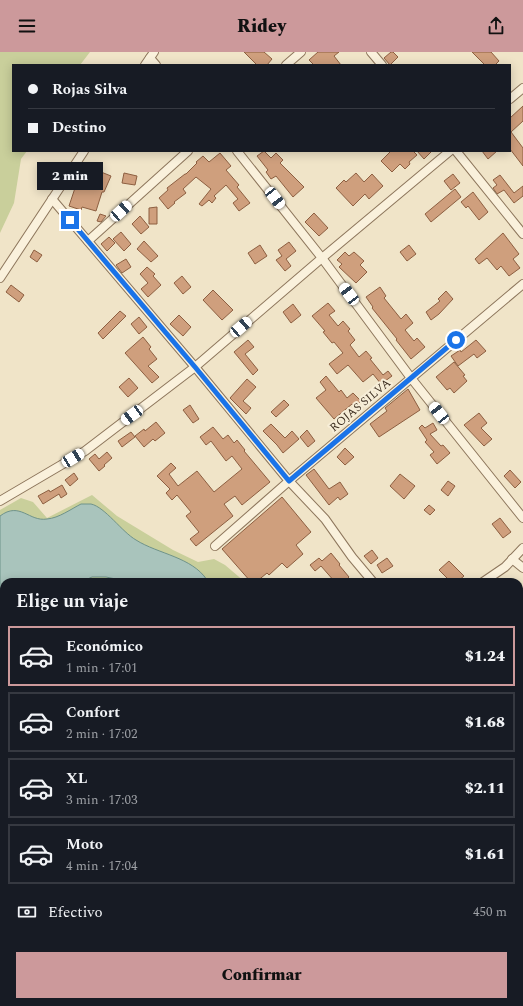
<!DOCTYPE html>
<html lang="es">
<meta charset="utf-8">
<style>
:root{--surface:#171b24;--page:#20242c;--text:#f1f3f6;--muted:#9ea1a6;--line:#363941;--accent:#cc999b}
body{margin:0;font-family:Spectral,serif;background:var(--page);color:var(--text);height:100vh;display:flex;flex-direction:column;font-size:15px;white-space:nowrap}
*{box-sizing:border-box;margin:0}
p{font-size:13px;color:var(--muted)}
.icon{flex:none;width:22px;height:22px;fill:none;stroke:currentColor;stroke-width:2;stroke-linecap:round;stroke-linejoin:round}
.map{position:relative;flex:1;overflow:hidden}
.details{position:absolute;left:0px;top:526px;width:523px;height:428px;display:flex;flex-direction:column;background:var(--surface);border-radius:12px 12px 0 0;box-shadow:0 2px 10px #0003}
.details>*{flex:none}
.hud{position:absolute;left:12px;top:12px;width:499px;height:88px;border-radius:0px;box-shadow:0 2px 10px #0003;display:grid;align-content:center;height:88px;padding:0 16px;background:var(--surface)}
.end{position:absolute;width:18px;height:18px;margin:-9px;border:5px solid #1a73e8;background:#fff;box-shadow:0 0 0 2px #fff}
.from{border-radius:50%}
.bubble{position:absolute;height:28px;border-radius:0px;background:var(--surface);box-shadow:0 2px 10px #0003;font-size:13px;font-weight:800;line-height:28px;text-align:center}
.car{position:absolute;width:12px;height:24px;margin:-12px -6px;border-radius:5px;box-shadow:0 0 3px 1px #0007;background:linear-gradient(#fff 24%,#345 0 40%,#fff 0 76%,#345 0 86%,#fff 0)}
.hud b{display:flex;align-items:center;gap:14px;height:38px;font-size:15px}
.hud b+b{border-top:1px solid var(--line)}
.hud i{width:10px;height:10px;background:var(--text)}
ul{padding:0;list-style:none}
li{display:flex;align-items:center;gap:12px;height:60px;margin:0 8px 6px;padding:0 8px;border:2px solid var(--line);border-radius:0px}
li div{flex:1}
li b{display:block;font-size:15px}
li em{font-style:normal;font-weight:800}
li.selected{border-color:var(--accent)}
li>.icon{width:36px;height:36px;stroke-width:1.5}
h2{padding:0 16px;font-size:18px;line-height:48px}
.pay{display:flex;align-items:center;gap:10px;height:44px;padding:0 16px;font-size:15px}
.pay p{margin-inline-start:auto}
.cta{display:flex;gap:8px;margin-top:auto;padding:8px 16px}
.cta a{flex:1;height:46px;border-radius:0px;background:var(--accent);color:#111;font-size:16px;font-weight:800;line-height:46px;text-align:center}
header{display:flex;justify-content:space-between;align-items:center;height:52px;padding:0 16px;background:var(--accent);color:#111;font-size:18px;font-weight:800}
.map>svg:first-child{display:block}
.green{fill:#c9cf9b}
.water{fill:#a9c4bc;stroke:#6f938a}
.building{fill:#cf9f7d;stroke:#8d5f41}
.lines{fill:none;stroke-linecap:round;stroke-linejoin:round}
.minor-casing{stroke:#8d765c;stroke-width:10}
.minor{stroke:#faf1dc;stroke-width:8}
.route{stroke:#1a73e8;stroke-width:5}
.labels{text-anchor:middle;stroke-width:4;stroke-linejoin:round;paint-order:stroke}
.street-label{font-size:12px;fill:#3d2e20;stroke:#f7eed8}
</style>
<header><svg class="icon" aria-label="menu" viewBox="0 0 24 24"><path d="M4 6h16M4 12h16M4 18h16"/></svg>Ridey<svg class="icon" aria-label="share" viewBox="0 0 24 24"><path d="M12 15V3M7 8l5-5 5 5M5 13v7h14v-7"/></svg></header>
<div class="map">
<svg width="523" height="954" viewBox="0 0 523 954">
<rect width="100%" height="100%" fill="#f0e4c8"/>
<g class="green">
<polygon points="0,0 90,0 80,13 13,13 13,99 27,99 21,107 14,151 0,181"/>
<polygon points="92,443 117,464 173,498 198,510 214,507 225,513 245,530 4,530 4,558 0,558 0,458 21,446 33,450 47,466"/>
<polygon points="0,728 4,733 4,845 0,841"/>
<polygon points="519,906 523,912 523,954 448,954 441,950 519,950"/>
<polygon points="143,950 198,950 201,954 144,954"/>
<polygon points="339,950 364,950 366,954 341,954"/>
</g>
<g class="water">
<path d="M81 452C84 452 88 452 91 452 105 455 122 480 136 488 158 502 192 505 207 528L206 530H130L106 525H92L81 530H4V556H0V464C20 449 29 470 47 467 59 466 71 457 81 452Z"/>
<polygon points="4,914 4,948 0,950 0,917"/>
</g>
<g class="building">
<polygon points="244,0 264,0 272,7 267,13 257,13"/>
<polygon points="318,0 339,0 334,4 341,13 314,13 309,8"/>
<polygon points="391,0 393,0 398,5 390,13 384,6"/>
<polygon points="472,0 491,0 499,9 495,13 485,13"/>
<polygon points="523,54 523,69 511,80 523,96 523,114 510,97 510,66"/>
<polygon points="264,99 271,106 276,101 283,108 280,111 304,135 293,145 276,124 271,127 266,120 268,118 257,104"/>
<polygon points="391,99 413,99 417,103 409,110 410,112 405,117 400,112 392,120 381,109"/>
<polygon points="417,99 432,99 424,107"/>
<polygon points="482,99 497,99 488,107"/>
<polygon points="220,101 231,114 226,118 239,133 237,135 250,151 239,159 233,151 238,147 226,133 214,144 216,146 212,151 209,148 202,154 199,152 211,137 196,125 183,137 186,141 174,150 175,151 168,157 159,146 168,138 167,136 185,122 186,122 197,111 196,110 203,104 209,110"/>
<polygon points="96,118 111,124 104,140 102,140 96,159 82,155 81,158 69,154 78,127 90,131"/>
<polygon points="124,121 137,124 135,133 122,131"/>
<polygon points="356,121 364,130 372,122 383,134 369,147 365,142 353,154 336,136 344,128 346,130"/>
<polygon points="453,122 460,131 451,138 444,129"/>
<polygon points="500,123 514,141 523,134 523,144 514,151 504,138 497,142 493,136 497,133 493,128"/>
<polygon points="455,137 461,145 431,170 425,162"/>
<polygon points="473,140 488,160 479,168 468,154 466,156 461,150"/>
<polygon points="157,155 157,172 149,172 149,156"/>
<polygon points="314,161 328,176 319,184 305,170"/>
<polygon points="100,162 106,164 101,170 97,169"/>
<polygon points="140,164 149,175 141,182 132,172"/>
<polygon points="121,180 131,192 124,199 113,187"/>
<polygon points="503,181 519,202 513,207 520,216 509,224 501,214 497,218 487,206 479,212 475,207"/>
<polygon points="109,185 115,191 107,199 101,192"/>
<polygon points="144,189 158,204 151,210 137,197"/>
<polygon points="289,190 296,199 286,207 291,214 285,219 276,208 282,204 278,198"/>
<polygon points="260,193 267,204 255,212 248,201"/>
<polygon points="409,193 416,202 407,209 400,200"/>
<polygon points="34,198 42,203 37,210 30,205"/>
<polygon points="345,200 349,204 354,200 364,209 360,213 367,220 356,231 339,215 342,212 337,208"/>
<polygon points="126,207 131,215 122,221 116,213"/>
<polygon points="147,215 155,222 153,224 161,233 148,245 141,237 148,231 140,222"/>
<polygon points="182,224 191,235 183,242 174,231"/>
<polygon points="11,233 24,243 19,250 6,240"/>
<polygon points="380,235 386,244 384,246 401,267 406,262 413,271 405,278 414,289 417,286 425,295 411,307 396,288 397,287 372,256 373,255 366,245"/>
<polygon points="213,238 233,258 222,268 203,248"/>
<polygon points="446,239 453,247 439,262 431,268 426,260 440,249 438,247"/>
<polygon points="328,251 335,259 329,263 338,274 343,269 350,277 348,279 355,288 350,293 359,305 366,299 372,306 370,307 383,323 388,319 392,324 381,332 373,322 363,330 348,313 337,322 329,312 343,301 334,290 332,291 323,280 325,279 312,264"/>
<polygon points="293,252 301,263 291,271 283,260"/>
<polygon points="120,259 126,264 103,287 98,281"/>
<polygon points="179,263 191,275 183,284 170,272"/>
<polygon points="139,265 147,275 139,282 131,272"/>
<polygon points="143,285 151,295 149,297 157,307 148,314 159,325 152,331 125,301"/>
<polygon points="248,288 254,295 245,302 258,318 253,323 234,300"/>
<polygon points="476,288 486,299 477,306 474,302 458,314 451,304 460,298 461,300"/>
<polygon points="454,310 465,323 463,324 467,329 454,341 450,336 447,338 436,325"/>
<polygon points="326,324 339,340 341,338 347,346 353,341 361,349 355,355 352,352 334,367 316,346 326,338 320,330"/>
<polygon points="129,326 138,336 128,345 119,335"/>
<polygon points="247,327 256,335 243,349 251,356 246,362 230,346"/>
<polygon points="408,337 420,358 379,385 370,372 387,359 385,356"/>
<polygon points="284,348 289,353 276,365 271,360"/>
<polygon points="190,353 199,367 193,371 183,358"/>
<polygon points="479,361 487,371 481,376 492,387 484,394 464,373"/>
<polygon points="156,370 165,381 155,389 153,387 144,395 135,384 144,377 145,379"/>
<polygon points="433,371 437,378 430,382 441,394 443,393 450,401 437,412 430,403 434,400 425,390 427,388 419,376 422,373 425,376"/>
<polygon points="271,372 285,386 292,379 299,387 283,401 277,393 263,379"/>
<polygon points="213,375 223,387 228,383 234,391 237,388 245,398 244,399 270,430 242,453 235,444 224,452 233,464 196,494 190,487 199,480 186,464 191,460 177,443 172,448 166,441 170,437 157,424 171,411 176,416 169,422 178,434 197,419 214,440 242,417 232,404 226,409 211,389 206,393 200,385"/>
<polygon points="307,378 315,389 308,395 300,385"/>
<polygon points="131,380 135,385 122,395 118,389"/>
<polygon points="345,396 354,405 345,413 337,405"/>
<polygon points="107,400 112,406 104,413 105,414 99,419 89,407 95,402 99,407"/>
<polygon points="314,417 329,437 340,430 348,442 340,448 338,445 329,453 306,423"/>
<polygon points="510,418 521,430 515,436 504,424"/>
<polygon points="74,421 78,427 70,434 65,428"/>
<polygon points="400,422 415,434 404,447 390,434"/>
<polygon points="448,429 455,434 448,444 441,438"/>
<polygon points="62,433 67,442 61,446 59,442 43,452 38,444 49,438 50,440"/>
<polygon points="282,445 311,480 296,493 303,502 287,516 282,511 269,523 267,521 256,530 251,530 222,497"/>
<polygon points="429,453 435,458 430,463 424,458"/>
<polygon points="500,466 511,480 503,486 492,472"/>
<polygon points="372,498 378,506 371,512 364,504"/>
<polygon points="331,501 340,512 339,513 349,525 347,527 350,530 335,530 321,514 315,519 310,513 319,506 322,509"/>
<polygon points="387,506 393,514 382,521 377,513"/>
<polygon points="449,509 464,524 457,530 451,530 439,518"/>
</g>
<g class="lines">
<defs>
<g id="minor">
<polyline points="371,0 382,13"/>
<polyline points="150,6 156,13"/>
<polyline points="145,13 154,0"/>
<polyline points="286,13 301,0"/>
<polyline points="510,47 523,36"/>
<polyline points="237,99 322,206 411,326 523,466"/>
<polyline points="456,99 523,182"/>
<polyline points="52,147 195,315 289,429 325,467 352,505 373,530"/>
<polyline points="88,189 188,99"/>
<polyline points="0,226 84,99"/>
<polyline points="0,449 85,399 195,315 322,206 450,99"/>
<polyline points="215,494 289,429 523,232"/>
<polyline points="512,507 523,516"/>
<polyline points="483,530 505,515 523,496"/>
<polyline points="0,566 4,566"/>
<polyline points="519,780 523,789"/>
<polyline points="519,796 523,795"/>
</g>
</defs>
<use href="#minor" class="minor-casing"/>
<use href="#minor" class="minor"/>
</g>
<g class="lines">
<polyline class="route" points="70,168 195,315 289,429 456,288"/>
</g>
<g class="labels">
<g class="street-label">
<text transform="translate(360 353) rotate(-40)" y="4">ROJAS SILVA</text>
</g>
</g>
</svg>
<i class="end from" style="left:456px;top:288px"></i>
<i class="end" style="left:70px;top:168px"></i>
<div class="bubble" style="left:37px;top:110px;width:66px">2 min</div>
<i class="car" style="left:275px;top:146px;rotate:142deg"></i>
<i class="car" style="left:121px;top:159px;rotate:48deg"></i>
<i class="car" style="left:349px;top:242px;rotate:323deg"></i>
<i class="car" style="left:241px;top:275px;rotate:49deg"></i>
<i class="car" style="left:439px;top:361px;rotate:322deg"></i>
<i class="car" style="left:132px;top:363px;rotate:234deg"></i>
<i class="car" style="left:73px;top:406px;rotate:59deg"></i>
<div class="hud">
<b><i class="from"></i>Rojas Silva</b>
<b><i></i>Destino</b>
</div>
<section class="details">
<h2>Elige un viaje</h2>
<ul>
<li class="selected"><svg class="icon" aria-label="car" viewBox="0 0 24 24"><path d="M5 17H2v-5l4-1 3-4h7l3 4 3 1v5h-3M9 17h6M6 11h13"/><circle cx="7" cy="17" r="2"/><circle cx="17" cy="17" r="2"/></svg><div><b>Económico</b><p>1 min · 17:01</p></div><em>$1.24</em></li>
<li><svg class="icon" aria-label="car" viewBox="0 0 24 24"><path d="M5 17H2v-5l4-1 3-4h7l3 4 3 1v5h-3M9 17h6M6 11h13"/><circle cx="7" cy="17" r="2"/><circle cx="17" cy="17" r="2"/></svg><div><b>Confort</b><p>2 min · 17:02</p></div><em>$1.68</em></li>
<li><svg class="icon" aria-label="car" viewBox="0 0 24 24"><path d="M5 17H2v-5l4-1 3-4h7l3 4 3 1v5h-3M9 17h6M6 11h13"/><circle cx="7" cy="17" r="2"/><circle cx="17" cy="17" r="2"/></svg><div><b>XL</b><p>3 min · 17:03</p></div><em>$2.11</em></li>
<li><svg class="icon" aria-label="car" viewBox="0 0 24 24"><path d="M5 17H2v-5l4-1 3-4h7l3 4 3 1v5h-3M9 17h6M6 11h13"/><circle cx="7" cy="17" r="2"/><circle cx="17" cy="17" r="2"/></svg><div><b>Moto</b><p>4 min · 17:04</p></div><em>$1.61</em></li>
</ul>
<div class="pay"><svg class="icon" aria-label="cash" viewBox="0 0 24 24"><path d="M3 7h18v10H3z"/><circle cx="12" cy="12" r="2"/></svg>Efectivo<p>450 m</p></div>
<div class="cta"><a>Confirmar</a></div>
</section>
</div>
